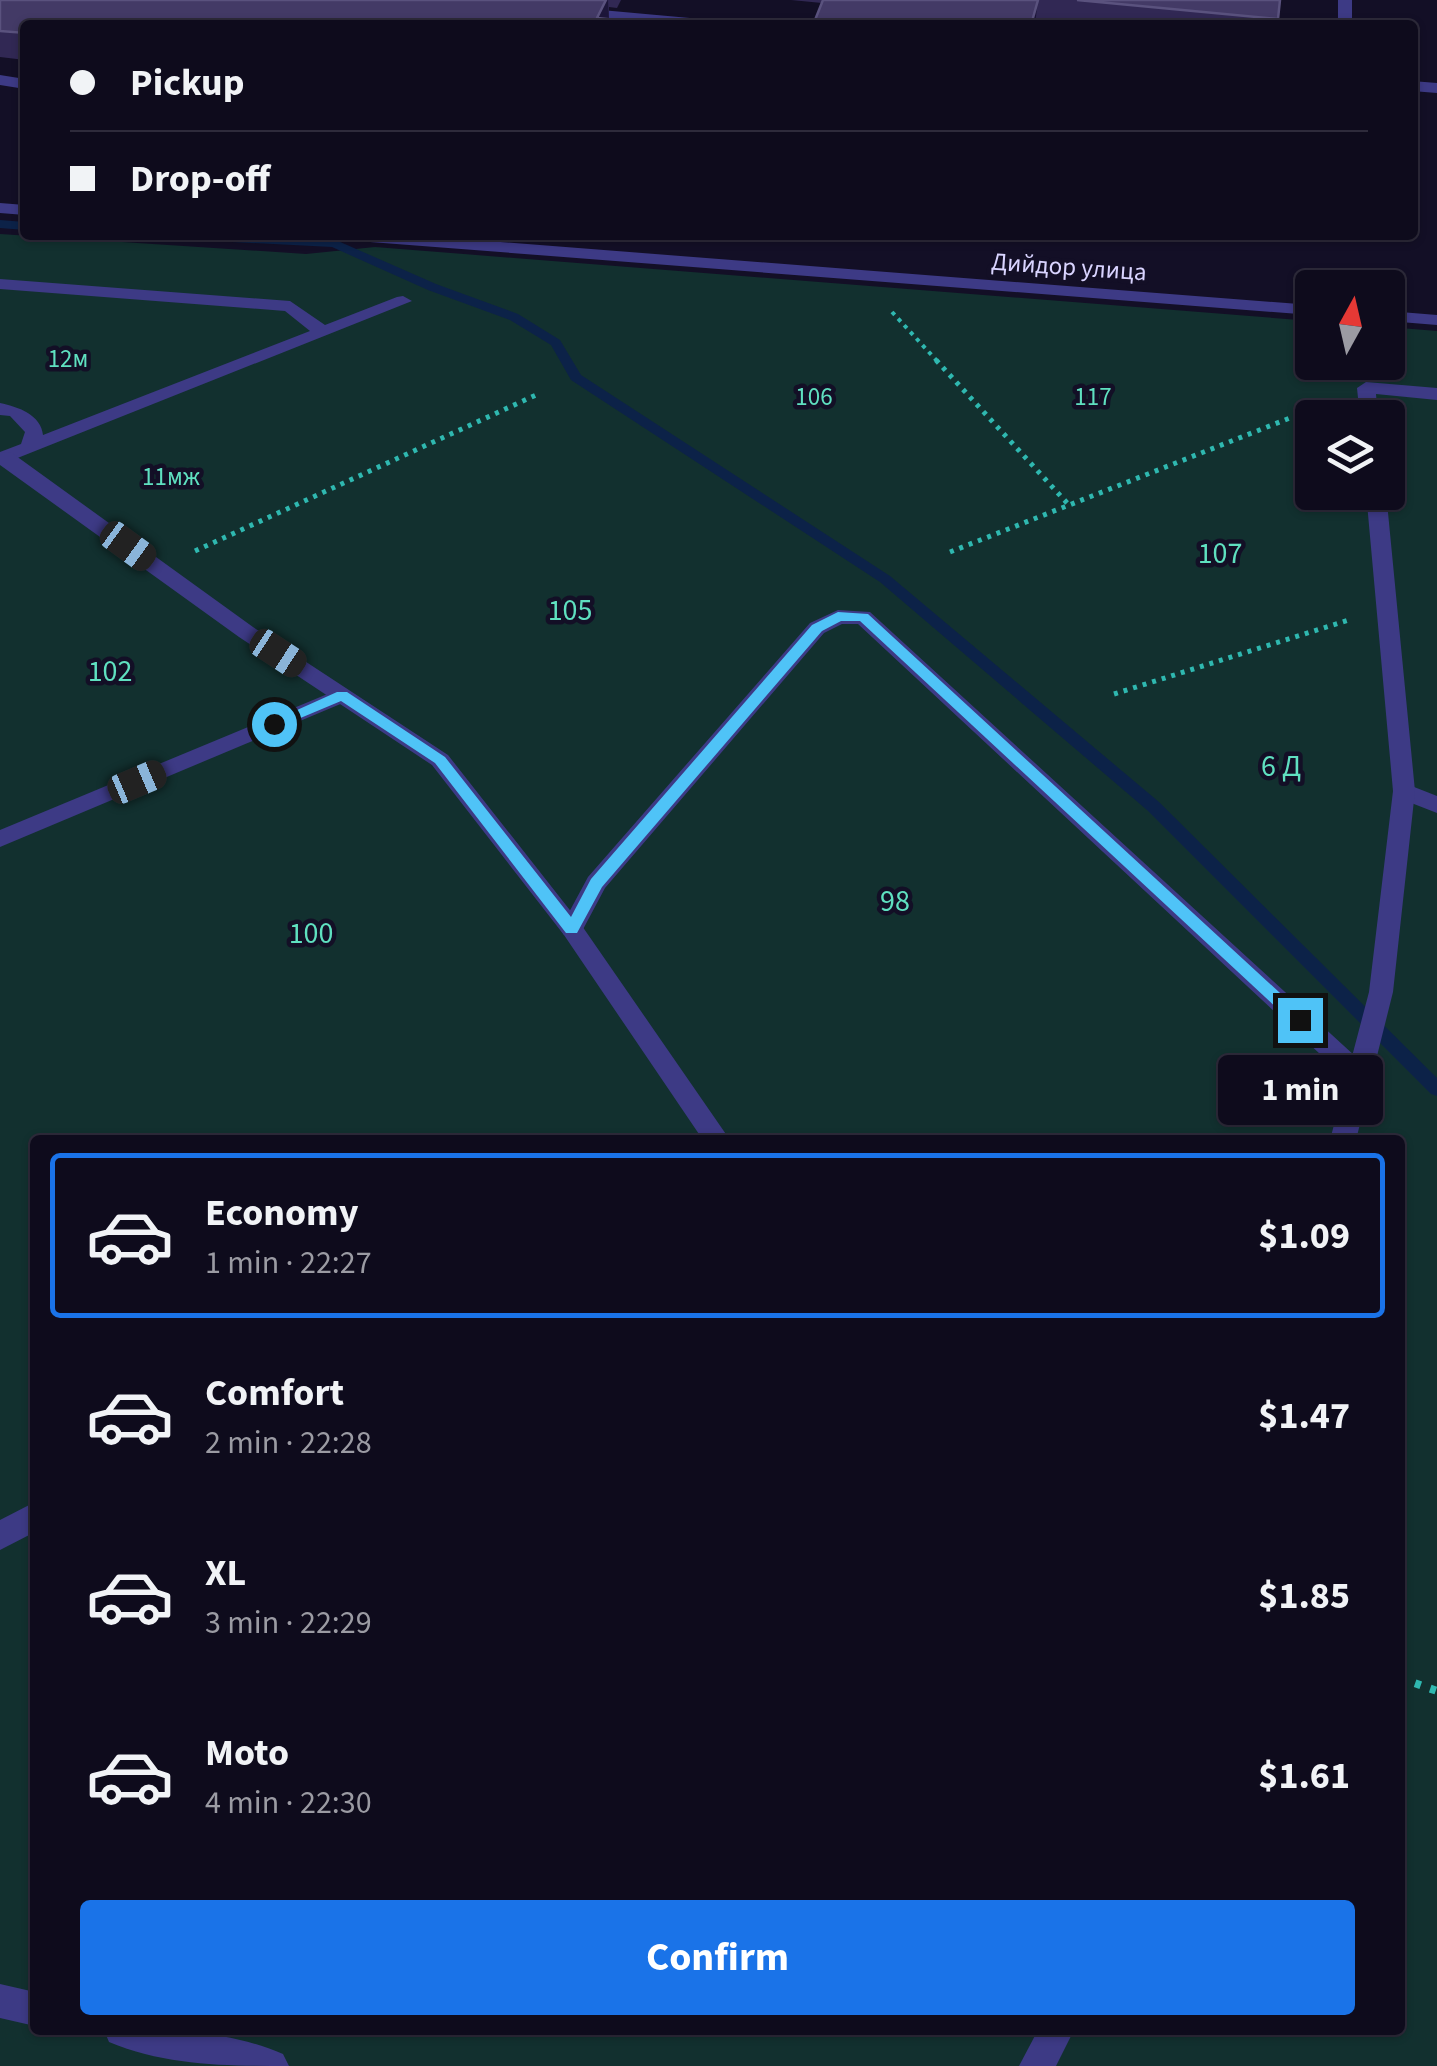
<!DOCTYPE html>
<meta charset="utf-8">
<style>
:root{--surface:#0e0b1c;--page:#1c1929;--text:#f1f3f6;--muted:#9b9ba3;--line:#2e2b3b;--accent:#1a73e8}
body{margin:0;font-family:"Source Sans 3",sans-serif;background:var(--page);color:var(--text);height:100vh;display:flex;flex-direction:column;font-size:38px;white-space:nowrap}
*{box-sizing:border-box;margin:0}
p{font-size:32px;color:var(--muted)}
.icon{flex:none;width:55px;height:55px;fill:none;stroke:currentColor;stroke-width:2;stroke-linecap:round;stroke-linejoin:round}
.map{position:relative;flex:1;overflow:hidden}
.drawer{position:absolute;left:30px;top:1135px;width:1375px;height:900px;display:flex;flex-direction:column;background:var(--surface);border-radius:10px;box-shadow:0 2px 8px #0004,0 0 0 2px var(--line)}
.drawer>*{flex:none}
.hud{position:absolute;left:20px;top:20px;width:1398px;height:220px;border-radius:10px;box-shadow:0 2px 8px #0004,0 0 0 2px var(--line);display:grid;align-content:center;height:220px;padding:0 50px;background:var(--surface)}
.needle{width:65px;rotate:8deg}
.buttons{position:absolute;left:1295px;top:270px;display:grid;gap:20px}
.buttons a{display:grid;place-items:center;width:110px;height:110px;border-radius:10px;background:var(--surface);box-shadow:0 2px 8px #0004,0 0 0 2px var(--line);font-size:50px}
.end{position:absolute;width:45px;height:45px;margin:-22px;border:12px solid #4fc3f7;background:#111;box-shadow:0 0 0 5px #111}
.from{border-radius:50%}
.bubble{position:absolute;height:70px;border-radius:10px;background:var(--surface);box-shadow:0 2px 8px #0004,0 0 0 2px var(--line);font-size:32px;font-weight:700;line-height:70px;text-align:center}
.car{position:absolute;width:30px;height:60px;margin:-30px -15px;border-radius:12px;box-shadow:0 0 8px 2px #0007;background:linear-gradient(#222 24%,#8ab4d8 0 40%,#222 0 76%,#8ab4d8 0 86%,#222 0)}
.hud b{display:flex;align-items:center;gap:35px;height:95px;font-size:38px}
.hud b+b{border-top:2px solid var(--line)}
.hud i{width:25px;height:25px;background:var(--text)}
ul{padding:18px 0 0;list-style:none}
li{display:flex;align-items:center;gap:30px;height:165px;margin:0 20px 15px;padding:0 30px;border:5px solid transparent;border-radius:10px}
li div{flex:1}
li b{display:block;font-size:38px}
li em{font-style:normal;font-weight:700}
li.on{border-color:var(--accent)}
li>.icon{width:90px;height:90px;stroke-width:1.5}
.cta{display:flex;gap:20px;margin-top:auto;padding:20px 50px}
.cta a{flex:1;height:115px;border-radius:10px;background:var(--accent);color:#fff;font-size:40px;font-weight:700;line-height:115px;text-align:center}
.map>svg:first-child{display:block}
.green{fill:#12302f;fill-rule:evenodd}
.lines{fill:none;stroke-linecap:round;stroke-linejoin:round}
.stream{fill:#0c2248;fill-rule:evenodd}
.path-far2{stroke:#2fb8b0;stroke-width:4;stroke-dasharray:4 5;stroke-linecap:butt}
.path-far1{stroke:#2fb8b0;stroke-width:5;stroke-dasharray:4 6;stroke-linecap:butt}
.path{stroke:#2fb8b0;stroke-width:8;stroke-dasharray:6 10;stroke-linecap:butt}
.service{fill:#3d3a85;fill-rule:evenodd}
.minor{fill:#3d3a85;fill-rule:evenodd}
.wall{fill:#312854}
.shaded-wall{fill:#1d163a}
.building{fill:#433a66;stroke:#5a527e;stroke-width:2.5}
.route{fill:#4fc3f7}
.labels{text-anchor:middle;stroke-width:9;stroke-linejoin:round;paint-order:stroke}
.far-street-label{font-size:25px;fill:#d9d4ff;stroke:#130f26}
.far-park-label{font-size:25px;fill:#5fe0c0;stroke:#130f26}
.park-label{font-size:30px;fill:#5fe0c0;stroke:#130f26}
</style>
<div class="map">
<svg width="1437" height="2066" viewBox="0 0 1437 2066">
<rect width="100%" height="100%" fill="#130f26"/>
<path class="green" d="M0 234 306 254 375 247 1312 321V362H1388V327L1437 331V2066H0ZM1312 418H1388V492H1312ZM35 1140H1400V2030H35Z"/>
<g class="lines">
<g class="stream">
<polygon points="0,220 25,222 25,230 0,228"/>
<polygon points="169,235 238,235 338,241 436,284 518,314 560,340 581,375 890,576 1159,802 1437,1078 1437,1096 1431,1094 1147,810 880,582 571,380 551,345 510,320 428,290 332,247 175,239"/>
</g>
<polyline class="path-far2" points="892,312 938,362"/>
<g class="path-far1">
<polyline points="936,360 1068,504"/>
<polyline points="195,551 536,395"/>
<polyline points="950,552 1333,401"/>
<polyline points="1114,694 1352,619"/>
</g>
<polyline class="path" points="1400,1678 1437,1691"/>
<g class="service">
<rect x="1338" y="0" width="14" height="25"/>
<polygon points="579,8 723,21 730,25 673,25 574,15 574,9"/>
<polygon points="0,75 25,79 25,89 0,85"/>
<polygon points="1412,81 1437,83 1437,93 1412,91"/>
<path d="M0 279 290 301 325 325 397 297 403 296 412 301 5 463 0 462V452L21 444 25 432 10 416 0 415V403C19 407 41 415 43 435L310 331 285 311 0 289Z"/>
<polygon points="838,610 870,612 1367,1067 1371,1074 1367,1081 1349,1081 858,624 842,624 824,633 605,888 580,935 564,935 560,929 588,877 810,623"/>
<polygon points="342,688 353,695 350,700 0,847 0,830"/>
<polygon points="1404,783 1437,796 1437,813 1396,797 1393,791"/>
<polygon points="0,1984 35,1992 35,2026 0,2018"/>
<path d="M104 2030C165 2030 225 2029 283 2054L289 2066C227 2066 167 2066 109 2042Z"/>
<polygon points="1038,2030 1074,2030 1056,2066 1019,2066"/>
</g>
<g class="minor">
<polygon points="0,203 25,205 25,215 0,213"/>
<polygon points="335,235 410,235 1312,305 1312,315 344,240"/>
<polygon points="1388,311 1437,315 1437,325 1388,321"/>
<polygon points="1366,382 1437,388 1437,400 1376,394 1378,418 1360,418 1357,388"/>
<polygon points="0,452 12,453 253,627 448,755 580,923 730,1140 703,1140 564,935 432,765 239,637 0,465"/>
<polygon points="1366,492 1386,492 1415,791 1393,992 1356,1140 1330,1140 1369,992 1393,791"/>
<polygon points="35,1502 35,1532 0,1550 0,1520"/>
</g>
</g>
<g class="wall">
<polygon points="0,0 621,0 617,8 609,7 609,19 25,25 25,60 0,57"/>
<polygon points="791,0 1280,0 1277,25 1055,25 1035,23 1035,25 813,25 822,3"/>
</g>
<g class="shaded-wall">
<polygon points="606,0 608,0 609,23 597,18"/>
<polygon points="1038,0 1035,25 1031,25"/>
</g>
<g class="building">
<polygon points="0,0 606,0 597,18 666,25 25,25 25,33 0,31"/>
<polygon points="823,0 1038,0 1031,25 813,25"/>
<polygon points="1077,0 1280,0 1278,19"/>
</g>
<polygon class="route" points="838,612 868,614 1305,1016 1305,1024 1294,1024 860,621 841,621 822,631 602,887 577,933 566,933 435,763 341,701 279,727 266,724 337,692 347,692 445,757 571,917 591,879 812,625"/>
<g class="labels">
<g class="far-street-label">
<text transform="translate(1069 266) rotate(4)" y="9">Дийдор улица</text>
</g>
<g class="far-park-label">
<text x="68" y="367">12м</text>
<text x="814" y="405">106</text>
<text x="1093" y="405">117</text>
<text x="171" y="485">11мж</text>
</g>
<g class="park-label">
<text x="1220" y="563">107</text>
<text x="570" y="620">105</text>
<text x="110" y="681">102</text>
<text x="1281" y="776">6 Д</text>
<text x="895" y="911">98</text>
<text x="311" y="943">100</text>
</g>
</g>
</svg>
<div class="buttons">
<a><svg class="needle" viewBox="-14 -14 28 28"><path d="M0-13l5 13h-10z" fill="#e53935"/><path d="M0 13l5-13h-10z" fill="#9b9ba3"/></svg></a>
<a><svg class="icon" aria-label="layers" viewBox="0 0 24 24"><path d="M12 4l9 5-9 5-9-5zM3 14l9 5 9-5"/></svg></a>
</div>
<i class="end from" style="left:274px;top:724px"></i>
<i class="end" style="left:1300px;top:1020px"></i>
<div class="bubble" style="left:1218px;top:1055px;width:165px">1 min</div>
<i class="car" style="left:128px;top:546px;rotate:126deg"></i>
<i class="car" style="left:278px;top:653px;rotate:123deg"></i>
<i class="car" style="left:137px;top:782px;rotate:67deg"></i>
<div class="hud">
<b><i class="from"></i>Pickup</b>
<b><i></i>Drop-off</b>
</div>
<section class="drawer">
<ul>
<li class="on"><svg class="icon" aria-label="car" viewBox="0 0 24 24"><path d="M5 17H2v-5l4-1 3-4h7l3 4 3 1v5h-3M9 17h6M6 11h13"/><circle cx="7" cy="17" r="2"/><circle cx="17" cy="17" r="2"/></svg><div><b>Economy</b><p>1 min · 22:27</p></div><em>$1.09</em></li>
<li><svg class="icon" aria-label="car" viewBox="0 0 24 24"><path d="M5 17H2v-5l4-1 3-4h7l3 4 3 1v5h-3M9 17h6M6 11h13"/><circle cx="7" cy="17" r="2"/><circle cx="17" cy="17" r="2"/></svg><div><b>Comfort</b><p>2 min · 22:28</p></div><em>$1.47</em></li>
<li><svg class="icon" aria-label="car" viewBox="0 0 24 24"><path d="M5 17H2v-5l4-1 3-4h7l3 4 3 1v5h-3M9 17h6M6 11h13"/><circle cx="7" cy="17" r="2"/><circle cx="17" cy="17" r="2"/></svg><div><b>XL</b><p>3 min · 22:29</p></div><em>$1.85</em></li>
<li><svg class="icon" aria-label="car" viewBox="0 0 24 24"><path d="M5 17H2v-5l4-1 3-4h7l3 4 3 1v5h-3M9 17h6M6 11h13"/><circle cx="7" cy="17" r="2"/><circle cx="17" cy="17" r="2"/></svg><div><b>Moto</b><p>4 min · 22:30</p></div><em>$1.61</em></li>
</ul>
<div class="cta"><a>Confirm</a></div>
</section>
</div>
